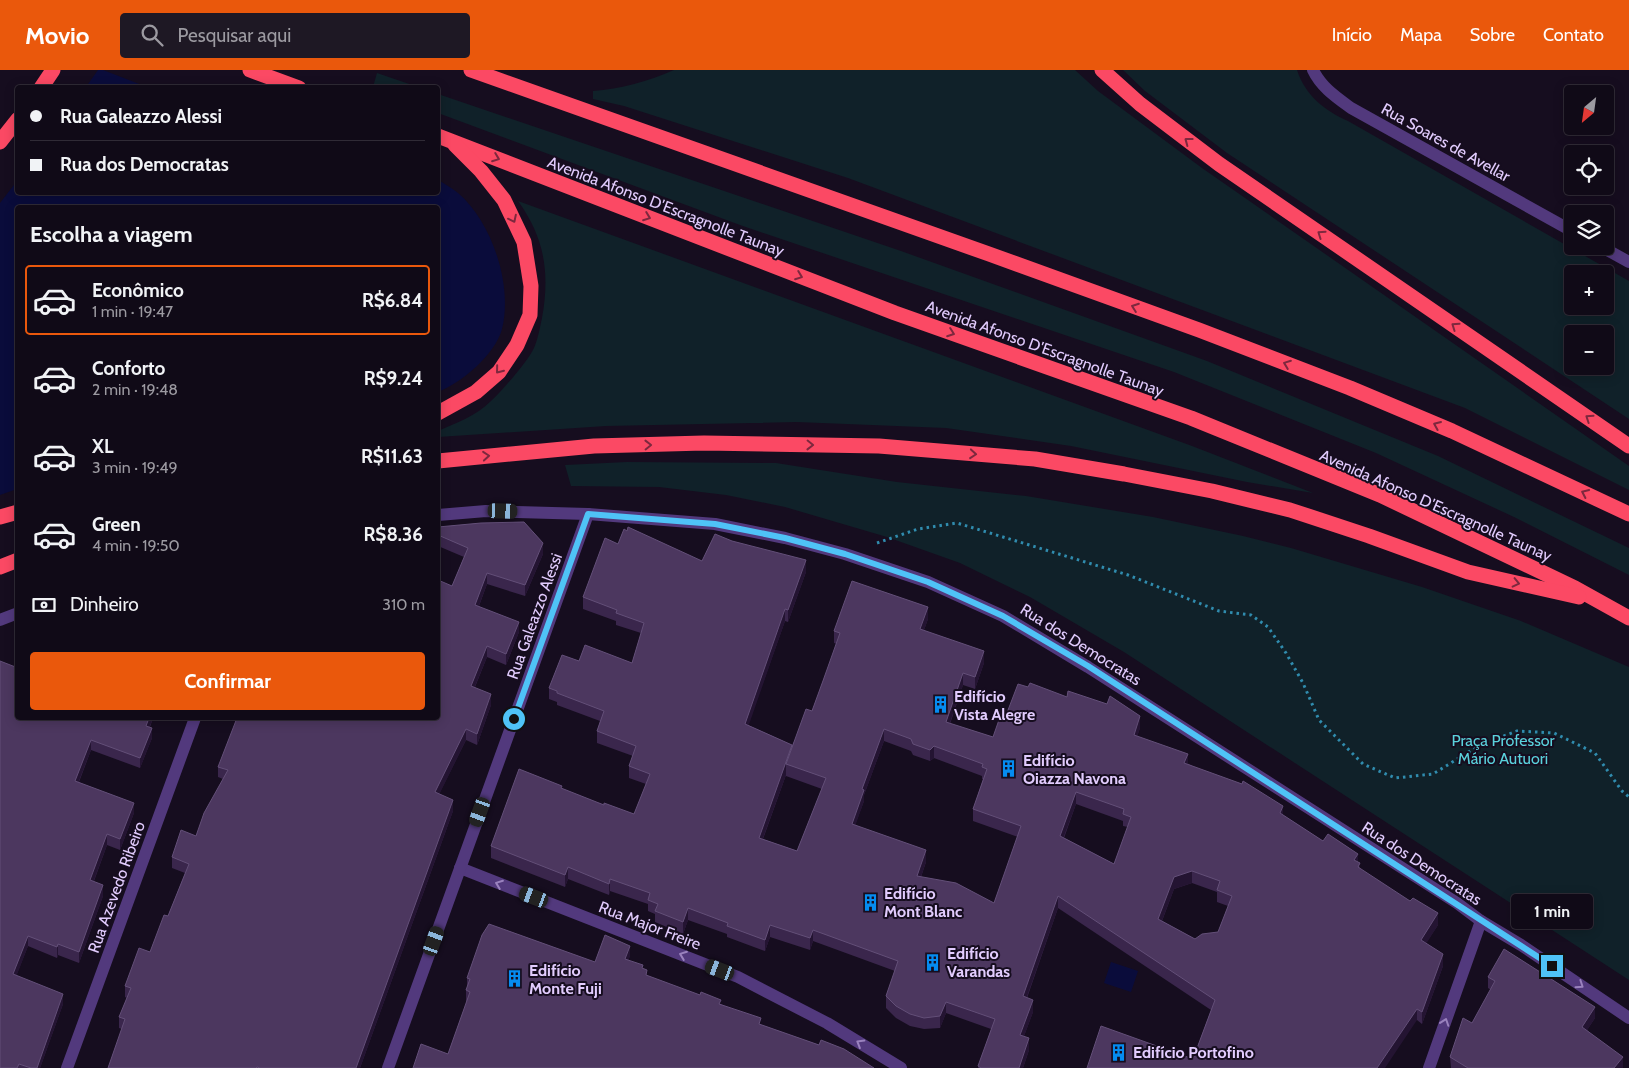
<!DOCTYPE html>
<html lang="pt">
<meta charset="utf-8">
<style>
:root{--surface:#100a17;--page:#1e1824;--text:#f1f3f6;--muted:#9c9aa1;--line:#302b36;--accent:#ea580c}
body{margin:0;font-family:Cabin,sans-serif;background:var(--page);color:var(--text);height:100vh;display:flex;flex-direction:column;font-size:19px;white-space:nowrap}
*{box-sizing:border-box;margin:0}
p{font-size:16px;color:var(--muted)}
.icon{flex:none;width:28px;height:28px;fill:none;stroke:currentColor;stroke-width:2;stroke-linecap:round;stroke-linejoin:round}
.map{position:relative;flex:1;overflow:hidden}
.sheet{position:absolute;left:15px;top:135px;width:425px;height:515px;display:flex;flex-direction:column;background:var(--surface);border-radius:5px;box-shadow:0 2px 12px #0003,0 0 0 1px var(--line)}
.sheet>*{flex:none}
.hud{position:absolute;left:15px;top:15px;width:425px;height:110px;border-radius:5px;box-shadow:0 2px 12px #0003,0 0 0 1px var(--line);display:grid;align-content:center;height:110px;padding:0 15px;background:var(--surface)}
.needle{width:32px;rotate:209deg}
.fabs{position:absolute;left:1564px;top:15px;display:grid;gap:10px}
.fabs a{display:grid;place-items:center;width:50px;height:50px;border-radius:5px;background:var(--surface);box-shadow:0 2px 12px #0003,0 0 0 1px var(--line);font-size:25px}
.end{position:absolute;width:22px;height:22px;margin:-11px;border:6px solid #4fc3f7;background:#111;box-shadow:0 0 0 2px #111}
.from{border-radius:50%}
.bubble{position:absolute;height:35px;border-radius:5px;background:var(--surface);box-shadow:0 2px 12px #0003,0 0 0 1px var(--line);font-size:16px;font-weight:700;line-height:35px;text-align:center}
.car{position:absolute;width:15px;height:30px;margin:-15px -8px;border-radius:6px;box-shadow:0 0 4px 1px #0007;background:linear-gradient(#222 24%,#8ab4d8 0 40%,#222 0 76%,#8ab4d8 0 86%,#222 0)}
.hud b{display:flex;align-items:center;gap:18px;height:48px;font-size:19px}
.hud b+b{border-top:1px solid var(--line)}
.hud i{width:12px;height:12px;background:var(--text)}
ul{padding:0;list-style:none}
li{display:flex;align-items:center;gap:15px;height:70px;margin:0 10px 8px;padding:0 5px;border:2px solid transparent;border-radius:5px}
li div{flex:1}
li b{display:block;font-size:19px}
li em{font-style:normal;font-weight:700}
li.selected{border-color:var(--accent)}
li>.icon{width:45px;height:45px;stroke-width:1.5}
h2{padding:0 15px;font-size:22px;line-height:60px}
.pay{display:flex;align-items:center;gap:12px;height:55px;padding:0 15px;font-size:19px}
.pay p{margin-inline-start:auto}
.primary-button{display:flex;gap:10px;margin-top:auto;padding:10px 15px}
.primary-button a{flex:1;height:58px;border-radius:5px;background:var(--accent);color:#fff;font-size:20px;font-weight:700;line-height:58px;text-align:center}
header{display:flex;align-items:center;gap:30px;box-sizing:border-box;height:70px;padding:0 25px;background:var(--accent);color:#fff}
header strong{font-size:24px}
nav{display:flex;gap:28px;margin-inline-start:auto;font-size:18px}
.search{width:350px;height:45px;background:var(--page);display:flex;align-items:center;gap:12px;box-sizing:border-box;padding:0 18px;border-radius:5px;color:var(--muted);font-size:19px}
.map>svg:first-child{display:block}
.green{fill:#102129;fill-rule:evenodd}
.water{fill:#0a0c3b}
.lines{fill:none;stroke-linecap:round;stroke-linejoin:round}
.path{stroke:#308cae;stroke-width:3;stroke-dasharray:2.5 4;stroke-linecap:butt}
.street{stroke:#52397d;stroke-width:12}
.highway{stroke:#fb4964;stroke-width:15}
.wall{fill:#3a264c;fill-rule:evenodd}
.shaded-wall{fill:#241432}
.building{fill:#4c375f;stroke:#634f78;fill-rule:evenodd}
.oneway{stroke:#7d283e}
.oneway2{stroke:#9a82be}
.route{stroke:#4fc3f7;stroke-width:6}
.labels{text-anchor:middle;stroke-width:4;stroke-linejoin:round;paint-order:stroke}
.street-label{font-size:16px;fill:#e2ccfe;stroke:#160d1f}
.poi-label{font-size:16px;font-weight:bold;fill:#e2ccfe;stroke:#160d1f;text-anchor:start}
.park-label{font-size:16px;fill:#5ad2dc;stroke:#160d1f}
</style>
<header>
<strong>Movio</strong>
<div class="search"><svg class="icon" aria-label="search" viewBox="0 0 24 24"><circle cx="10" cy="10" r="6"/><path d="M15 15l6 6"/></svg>Pesquisar aqui</div>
<nav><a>Início</a><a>Mapa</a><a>Sobre</a><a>Contato</a></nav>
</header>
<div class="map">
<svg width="1629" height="998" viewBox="0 0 1629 998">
<rect width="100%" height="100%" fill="#160d1f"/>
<g class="green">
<path d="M674 0H1075L1098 21 1202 98 1629 396V420L1465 338 848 108 624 36 593 29V21C620 19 649 11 674 0Z"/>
<path d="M1123 0H1297C1305 25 1325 41 1348 51L1629 211V349L1227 83 1145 21ZM1572 204H1605V236H1572ZM1572 264H1605V296H1572Z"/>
<polygon points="377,3 418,17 373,17"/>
<polygon points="438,24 901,181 1207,291 1438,386 1629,478 1629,505 1514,447 1376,383 1174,302 740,155 438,43"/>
<path d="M518 131 1192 376 1313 423 1247 412 1071 376 946 358 797 352 606 356 438 367V361C456 353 476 346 491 331 502 321 528 291 534 278 538 269 540 257 542 248 550 204 545 168 518 131Z"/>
<polygon points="627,392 776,393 897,412 1026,426 1153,447 1243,466 1291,478 1422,517 1521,551 1629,597 1629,910 1124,582 1030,527 960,493 887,467 785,437 726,425 659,417 571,416 565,395"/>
</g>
<g class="water">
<polygon points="98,0 103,0 147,17 86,17"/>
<path d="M438 110C445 114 452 118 458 123 492 152 513 215 502 259 495 285 461 313 438 322V138H18L17 419 0 425V133L17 111 18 122H438Z"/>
<polygon points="1111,892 1138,901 1131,922 1104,913"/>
</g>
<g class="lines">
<polyline class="path" points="877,473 918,459 957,453 1128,505 1219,541 1251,545 1268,557 1286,583 1303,613 1319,650 1363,694 1395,708 1433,704 1480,675 1517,661 1554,663 1595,683 1622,721 1629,727"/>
<g class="street">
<path d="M1313 0C1321 17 1336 27 1351 38L1572 161"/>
<polyline points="1600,176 1629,192"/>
<polyline points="438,445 486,441 588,444 715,454 785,468 845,484 928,512 1003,546 1088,597 1457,833 1481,851 1521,875 1629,948"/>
<polyline points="0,550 18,543"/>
<polyline points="460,798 738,907 827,953 901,998"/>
<polyline points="67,998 195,648"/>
<polyline points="388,998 588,444"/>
<polyline points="1429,998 1481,851"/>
</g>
<g class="highway">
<polyline points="250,0 299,18"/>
<polyline points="471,0 989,184 1199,260 1350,318 1452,361 1629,444"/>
<polyline points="1102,0 1140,34 1219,94 1629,376"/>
<polyline points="41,18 53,0"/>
<polyline points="438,66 895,243 1191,348 1380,425 1575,518 1629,548"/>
<polyline points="0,72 18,49"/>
<polyline points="438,343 476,322 499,302 517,275 530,245 531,216 524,172 504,130 481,101 455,75"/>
<polyline points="438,391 594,376 704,373 879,376 1035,389 1124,404 1212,421 1290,440 1369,466 1468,502 1579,527"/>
<polyline points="0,447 18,442"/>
<polyline points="0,497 18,490"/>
</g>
</g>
<g class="wall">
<polygon points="438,457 543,484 525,526 487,514 479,536 519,562 506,595 487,587 475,617 491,635 477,675 466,670 439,724 453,741 360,998 108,998 122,959 119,958 119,947 127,928 125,927 125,916 150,882 168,846 185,803 172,798 172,787 196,766 223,709 218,707 218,697 452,516 464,487 438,476"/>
<path d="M618 474 702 491 806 502 788 552 785 551 748 655 792 675 812 641 837 574 834 573V561L928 549 924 560 984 593 975 619 963 615 950 654 993 667 1005 648 1140 658 1137 666 1283 745 1323 771 1358 792 1360 799 1438 855 1426 873 1443 896 1422 954 1417 950 1193 989 1211 940 1058 838 1027 928 1033 942 1024 966 1029 980 1023 998H978L991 959 946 943 940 958 924 959 910 956 896 948 886 938V926L895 901 813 871 810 880 770 867 765 881 727 867V864L688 850 683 864 655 852V844L648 841V834L610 821 609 825 568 809 565 817 491 788V776L562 719 604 735 634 744 646 714 629 708V696L633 686 597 673V661L600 651 557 635V632L549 629V618L579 591 632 593 641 563 616 555V551L583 539V527ZM884 671 911 681 913 685 930 691 934 688 982 706V709H983L973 739V751L1018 767 994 833 921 807 926 792 855 755 864 731V725ZM786 705V706L822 719 797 781 763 769ZM1076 734 1123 751V756L1128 757 1114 794 1064 768ZM1192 813 1217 822V832L1228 836 1218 862 1195 869 1162 851 1174 819Z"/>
<polygon points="18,648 153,648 150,657 152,668 140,698 91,680 79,712 134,743 120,780 107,775 94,811 103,826 79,893 58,885 57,888 28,876 16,906 63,934 40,998 0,998"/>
<polygon points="630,886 628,890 643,899 647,906 721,934 761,955 819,975 844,979 448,984 467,931 466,931 466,920 467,918 467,908 595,892"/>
<polygon points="1488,907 1595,948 1587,960 1623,998 1451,998 1450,987 1472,953 1491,920 1488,918"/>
</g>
<g class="shaded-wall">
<polygon points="543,473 543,484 525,526 525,515"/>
<polygon points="806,490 806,502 788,552 788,540"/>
<polygon points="487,503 487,514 475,546 475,535"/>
<polygon points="928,537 928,549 920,571 920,559"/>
<polygon points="785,539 785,551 745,666 745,654"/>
<polygon points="519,552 519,562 506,595 506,584"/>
<polygon points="487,576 487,587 471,626 471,616"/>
<polygon points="984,581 984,593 975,619 975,607"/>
<polygon points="963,603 963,615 946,664 946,652"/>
<polygon points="491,624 491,635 477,675 477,664"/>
<polygon points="1140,646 1140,658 1134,677 1134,665"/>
<polygon points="149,648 153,648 146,666 146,656"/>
<polygon points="152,658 152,668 140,698 140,688"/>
<polygon points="466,659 466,670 435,733 435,722"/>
<polygon points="884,659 884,671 864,725 864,731 852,765 852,754 862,719"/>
<polygon points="91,670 91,680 75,721 75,711"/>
<polygon points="792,675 786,694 786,705 759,779 759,768"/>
<polygon points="934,676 934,688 930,691 930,680"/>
<polygon points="1188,684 1188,696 1184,693"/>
<polygon points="1076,722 1076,734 1060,777 1060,766"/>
<polygon points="453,730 453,741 360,998 356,998"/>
<polygon points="134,733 134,743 120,780 120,769"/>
<polygon points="1283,736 1283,747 1280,743"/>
<polygon points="107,764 107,775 90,821 90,810"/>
<polygon points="926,780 926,792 917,818 917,806"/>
<polygon points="1358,784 1358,795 1354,790"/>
<polygon points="568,797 568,809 565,817 565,805"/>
<polygon points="1192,801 1192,813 1174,819 1158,861 1158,849 1174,807"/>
<polygon points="610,809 610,821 609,825 609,814"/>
<polygon points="103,815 103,826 79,893 79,882"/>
<polygon points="1058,826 1058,838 1023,938 1023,926"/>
<polygon points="688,838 688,850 683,864 683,852"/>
<polygon points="1438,843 1438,855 1421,882 1421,870"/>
<polygon points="770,855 770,867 765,881 765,870"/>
<polygon points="813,860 813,871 810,880 810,868"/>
<polygon points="28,866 28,876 13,915 13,904"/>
<polygon points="58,874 58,885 57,888 57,877"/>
<polygon points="630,876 630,886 625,899 625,889"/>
<polygon points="1443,884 1443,896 1422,954 1422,942"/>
<polygon points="63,924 63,934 40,998 37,998"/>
<polygon points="1033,930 1033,942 1020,977 1020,965"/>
<polygon points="946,932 946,943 940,958 940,946"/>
<polygon points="1595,937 1595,948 1582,968 1582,957"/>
<polygon points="1417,939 1417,950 1385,998 1377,998"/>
<polygon points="1029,968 1029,980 1023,998 1019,998"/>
<polygon points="1623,987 1623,998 1614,998"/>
</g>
<g class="building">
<polygon points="524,452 543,473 525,515 487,503 475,535 519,552 506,584 487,576 471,616 491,624 477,664 466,659 435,722 453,730 356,998 260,998 257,997 256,998 108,998 125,949 119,947 131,918 125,916 139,878 150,882 164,845 168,846 189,794 172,787 181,760 196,766 204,743 228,700 218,697 237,648 438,648 438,510 452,516 468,478 438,465 438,457 481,453"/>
<path d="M628 457 702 491 715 464 732 471 806 490 788 540 785 539 745 654 792 675 759 768 797 781 826 708 786 694 806 639 812 641 824 608 840 563 834 561 852 511 928 537 920 559 984 581 975 607 963 603 946 652 993 667 1000 647 1005 648 1018 614 1028 617 1030 613 1067 627 1068 621 1107 634 1110 626 1140 646 1134 665 1188 684 1184 693 1242 714 1243 711 1283 736 1280 743 1323 771 1328 764 1358 784 1354 790 1360 793 1358 797 1410 831 1413 828 1438 843 1421 870 1443 884 1422 942 1417 939 1377 998H1087L1101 956 1193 989 1215 930 1058 826 1023 926 1033 930 1020 965 1029 968 1019 998H981L978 996 995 949 946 932 940 946 924 948 910 944 896 936 886 926 898 891 813 860 810 868 770 855 765 870 727 856 728 853 688 838 683 852 655 841 658 834 648 830 650 823 610 809 609 814 568 797 565 805 491 776 519 699 562 716 561 718 604 735V733L634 744 650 704 629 696 636 676 597 661 604 641 557 623V621L549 618 562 585 579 591 585 575 632 593 644 553 616 543 617 540 583 527 605 468 618 474 624 459 627 461ZM884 659 911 669 913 674 930 680 934 676 983 694 982 697 987 699 973 739 1021 756 994 833 956 813 917 806 926 780 852 754 864 720 862 719ZM1076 722 1124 739 1123 744 1131 747 1114 794 1060 766ZM1192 801 1220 811 1217 820 1232 826 1218 862 1202 864 1195 869 1158 849 1174 807Z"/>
<polygon points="0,591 18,598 18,648 149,648 146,656 152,658 140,688 91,670 75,711 134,733 120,769 107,764 90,810 103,815 79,882 58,874 57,877 28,866 13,904 63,924 37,998 31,998 19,994 17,998 0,998"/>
<polygon points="489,854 595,892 605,865 630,876 625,889 643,895 642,898 647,900 646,905 700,925 701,922 721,930 719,934 761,948 759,954 819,975 821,970 844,979 874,998 413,998 421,974 448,984 470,922 466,920 470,909 467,908 482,865"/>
<polygon points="1504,879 1595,937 1582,957 1623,987 1614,998 1468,998 1450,987 1463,948 1472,953 1495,911 1488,907"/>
</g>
<defs><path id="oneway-chevron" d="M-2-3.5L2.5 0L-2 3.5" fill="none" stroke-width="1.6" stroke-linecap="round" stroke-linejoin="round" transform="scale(1.25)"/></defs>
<g class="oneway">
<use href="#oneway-chevron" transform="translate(1188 71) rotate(-143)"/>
<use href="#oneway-chevron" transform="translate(496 88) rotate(21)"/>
<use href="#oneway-chevron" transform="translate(647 147) rotate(21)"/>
<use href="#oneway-chevron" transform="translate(513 149) rotate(64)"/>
<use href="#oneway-chevron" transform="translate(1321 164) rotate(-145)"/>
<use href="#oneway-chevron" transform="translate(799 206) rotate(21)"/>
<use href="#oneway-chevron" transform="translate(1135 237) rotate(-160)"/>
<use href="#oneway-chevron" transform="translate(1455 256) rotate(-145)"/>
<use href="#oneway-chevron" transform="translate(951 263) rotate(20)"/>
<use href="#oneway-chevron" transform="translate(1287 294) rotate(-159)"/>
<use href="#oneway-chevron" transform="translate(499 300) rotate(129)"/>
<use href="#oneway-chevron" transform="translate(1589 348) rotate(-146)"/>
<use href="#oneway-chevron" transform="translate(1437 355) rotate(-157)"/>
<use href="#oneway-chevron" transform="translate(648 375) rotate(-1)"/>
<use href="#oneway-chevron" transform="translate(810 375) rotate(1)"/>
<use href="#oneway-chevron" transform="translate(973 384) rotate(5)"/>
<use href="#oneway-chevron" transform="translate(486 386) rotate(-5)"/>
<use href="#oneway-chevron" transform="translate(1585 423) rotate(-155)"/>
<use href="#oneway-chevron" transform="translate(1516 513) rotate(13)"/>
</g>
<g class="oneway2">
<use href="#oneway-chevron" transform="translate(499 814) rotate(-159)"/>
<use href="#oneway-chevron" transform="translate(683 885) rotate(-159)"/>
<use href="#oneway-chevron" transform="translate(1580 915) rotate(34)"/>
<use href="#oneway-chevron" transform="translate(1445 952) rotate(-71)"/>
<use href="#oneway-chevron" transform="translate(860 973) rotate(-149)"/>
</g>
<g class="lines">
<polyline class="route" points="514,649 588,444 715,454 785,468 845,484 928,512 1003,546 1088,596 1552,896"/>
</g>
<defs>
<symbol id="building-bare" viewBox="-9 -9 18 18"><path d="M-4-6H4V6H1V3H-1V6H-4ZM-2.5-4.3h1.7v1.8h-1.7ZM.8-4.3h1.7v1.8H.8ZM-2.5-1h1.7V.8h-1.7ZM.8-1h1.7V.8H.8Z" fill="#058cf1" stroke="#160d1f" stroke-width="2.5" paint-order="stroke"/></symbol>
</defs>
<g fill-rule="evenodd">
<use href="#building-bare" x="928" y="622" width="25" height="25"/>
<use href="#building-bare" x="996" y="686" width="25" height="25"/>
<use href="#building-bare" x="858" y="820" width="25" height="25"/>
<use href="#building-bare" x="920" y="880" width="25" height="25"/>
<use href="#building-bare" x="502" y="896" width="25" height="25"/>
<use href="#building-bare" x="1106" y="970" width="25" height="25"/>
</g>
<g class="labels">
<g class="street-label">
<text transform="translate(1446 72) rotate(29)" y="6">Rua Soares de Avellar</text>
<text transform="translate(666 136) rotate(21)" y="6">Avenida Afonso D'Escragnolle Taunay</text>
<text transform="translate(1045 278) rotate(20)" y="6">Avenida Afonso D'Escragnolle Taunay</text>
<text transform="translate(1436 435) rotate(24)" y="6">Avenida Afonso D'Escragnolle Taunay</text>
<text transform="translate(534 546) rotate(-70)" y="6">Rua Galeazzo Alessi</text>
<text transform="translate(1081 574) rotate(32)" y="6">Rua dos Democratas</text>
<text transform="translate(1422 793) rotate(33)" y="6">Rua dos Democratas</text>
<text transform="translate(116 817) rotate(-70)" y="6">Rua Azevedo Ribeiro</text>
<text transform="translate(650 855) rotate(21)" y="6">Rua Major Freire</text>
</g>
<g class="poi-label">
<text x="954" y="632">Edifício<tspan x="954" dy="18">Vista Alegre</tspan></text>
<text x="1023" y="696">Edifício<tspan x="1023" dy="18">Oiazza Navona</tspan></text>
<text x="884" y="829">Edifício<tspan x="884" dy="18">Mont Blanc</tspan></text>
<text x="947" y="889">Edifício<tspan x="947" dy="18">Varandas</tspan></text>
<text x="529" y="906">Edifício<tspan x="529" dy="18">Monte Fuji</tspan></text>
<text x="1133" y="988">Edifício Portofino</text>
</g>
<g class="park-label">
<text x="1503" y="676">Praça Professor<tspan x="1503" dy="18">Mário Autuori</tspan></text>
</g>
</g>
</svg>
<div class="fabs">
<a><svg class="needle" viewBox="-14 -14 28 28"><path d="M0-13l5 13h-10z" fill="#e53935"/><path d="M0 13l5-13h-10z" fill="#9c9aa1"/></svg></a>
<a><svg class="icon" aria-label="locate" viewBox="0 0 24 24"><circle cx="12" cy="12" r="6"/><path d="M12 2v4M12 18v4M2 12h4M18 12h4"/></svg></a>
<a><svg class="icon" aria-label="layers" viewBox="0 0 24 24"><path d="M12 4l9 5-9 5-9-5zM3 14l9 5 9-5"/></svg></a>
<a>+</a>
<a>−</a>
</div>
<i class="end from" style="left:514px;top:649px"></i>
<i class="end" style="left:1552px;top:896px"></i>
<div class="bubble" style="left:1511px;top:824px;width:82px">1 min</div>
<i class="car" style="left:503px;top:441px;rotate:92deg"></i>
<i class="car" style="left:480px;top:742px;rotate:200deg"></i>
<i class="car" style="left:534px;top:827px;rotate:291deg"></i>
<i class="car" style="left:434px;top:871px;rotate:20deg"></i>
<i class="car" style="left:720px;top:900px;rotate:291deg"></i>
<div class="hud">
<b><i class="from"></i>Rua Galeazzo Alessi</b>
<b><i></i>Rua dos Democratas</b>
</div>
<section class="sheet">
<h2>Escolha a viagem</h2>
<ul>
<li class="selected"><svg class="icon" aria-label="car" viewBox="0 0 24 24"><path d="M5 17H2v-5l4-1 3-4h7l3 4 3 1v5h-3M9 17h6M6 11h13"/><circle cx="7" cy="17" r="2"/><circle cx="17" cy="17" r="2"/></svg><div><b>Econômico</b><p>1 min · 19:47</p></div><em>R$6.84</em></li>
<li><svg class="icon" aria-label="car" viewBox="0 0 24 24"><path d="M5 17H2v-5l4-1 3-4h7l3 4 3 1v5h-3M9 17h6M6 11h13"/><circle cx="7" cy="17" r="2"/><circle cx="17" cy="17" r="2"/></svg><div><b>Conforto</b><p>2 min · 19:48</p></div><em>R$9.24</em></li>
<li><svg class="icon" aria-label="car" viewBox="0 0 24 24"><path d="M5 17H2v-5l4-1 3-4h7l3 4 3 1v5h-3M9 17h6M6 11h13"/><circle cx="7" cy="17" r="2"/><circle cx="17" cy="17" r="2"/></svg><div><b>XL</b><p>3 min · 19:49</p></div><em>R$11.63</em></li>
<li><svg class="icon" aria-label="car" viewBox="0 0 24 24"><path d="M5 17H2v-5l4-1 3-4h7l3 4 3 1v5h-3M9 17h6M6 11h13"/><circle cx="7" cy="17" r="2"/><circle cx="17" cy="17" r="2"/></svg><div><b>Green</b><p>4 min · 19:50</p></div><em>R$8.36</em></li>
</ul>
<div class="pay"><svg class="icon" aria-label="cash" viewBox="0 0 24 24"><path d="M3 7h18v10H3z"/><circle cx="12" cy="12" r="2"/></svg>Dinheiro<p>310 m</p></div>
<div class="primary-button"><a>Confirmar</a></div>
</section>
</div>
